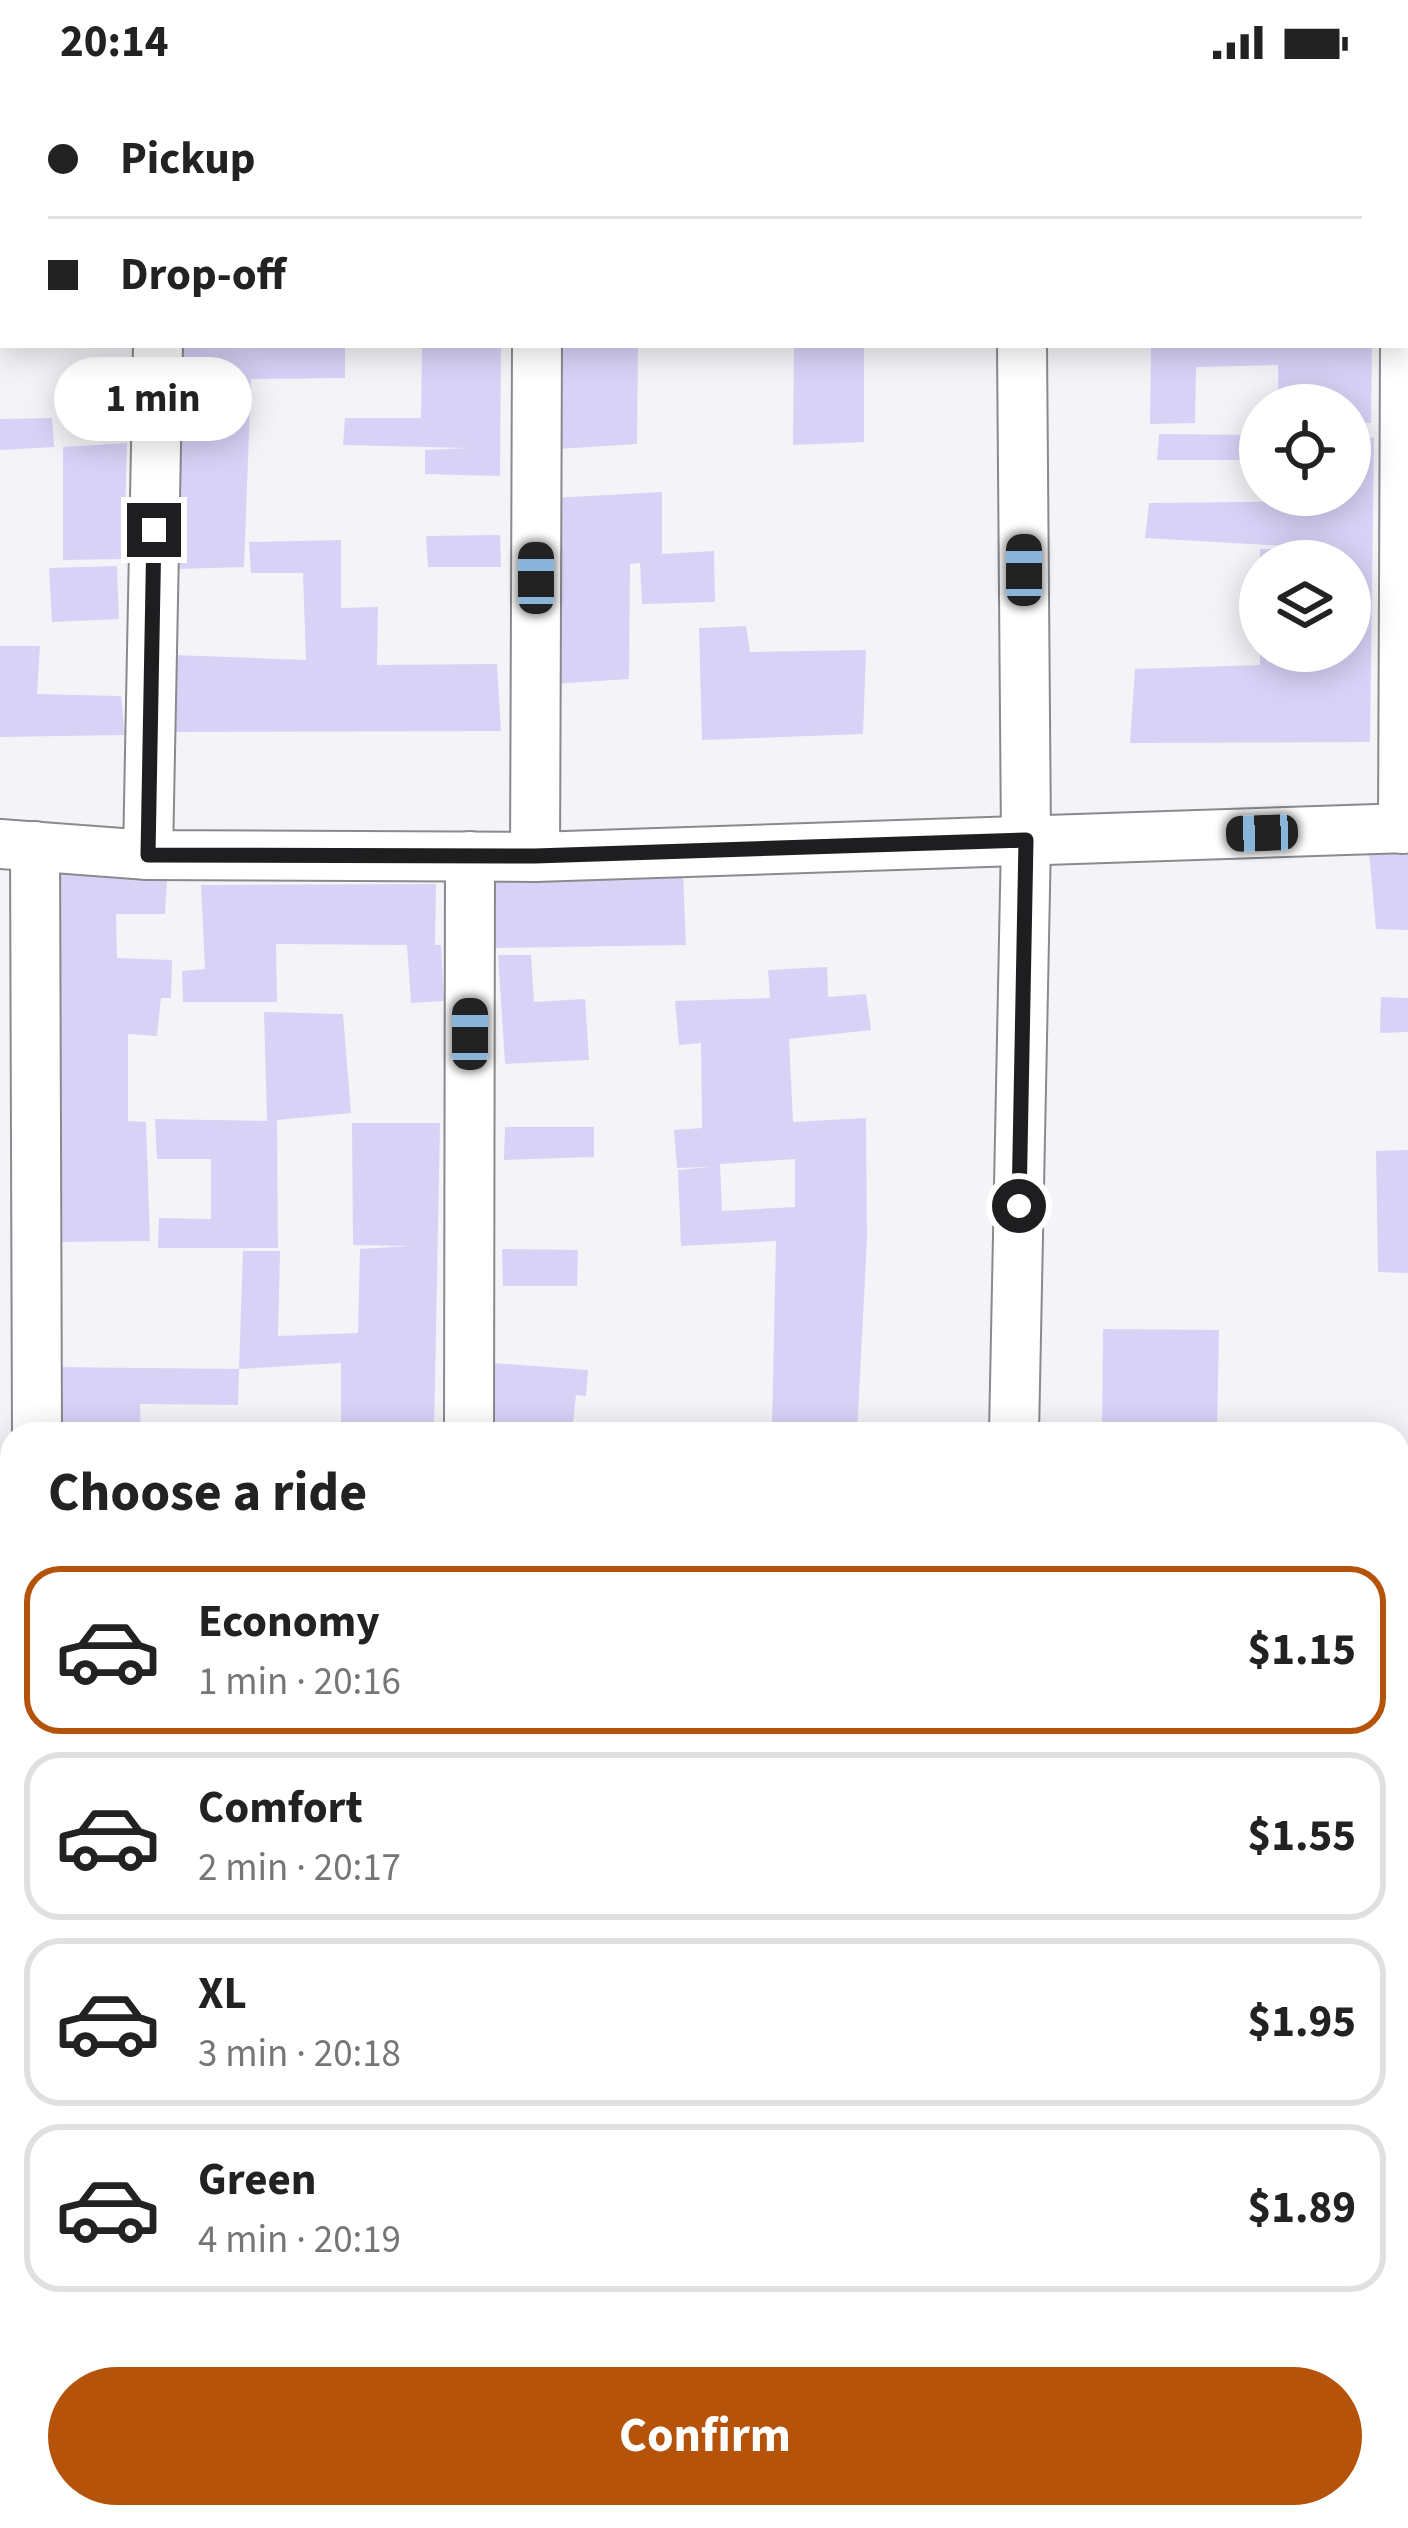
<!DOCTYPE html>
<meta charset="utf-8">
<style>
:root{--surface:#fff;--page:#f6f6f6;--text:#222;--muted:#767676;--line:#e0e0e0;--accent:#b45309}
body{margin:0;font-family:"Source Sans 3",sans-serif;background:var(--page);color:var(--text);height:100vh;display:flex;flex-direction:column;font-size:45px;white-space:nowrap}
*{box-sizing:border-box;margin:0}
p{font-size:39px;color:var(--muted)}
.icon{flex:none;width:66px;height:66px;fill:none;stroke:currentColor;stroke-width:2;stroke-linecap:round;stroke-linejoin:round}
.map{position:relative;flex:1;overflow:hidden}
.sheet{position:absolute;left:0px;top:1338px;width:1410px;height:1107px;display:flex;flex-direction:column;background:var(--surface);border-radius:36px 36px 0 0;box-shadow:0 6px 30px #0003}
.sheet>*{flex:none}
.guide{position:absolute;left:0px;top:0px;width:1410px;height:264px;box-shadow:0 6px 30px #0003;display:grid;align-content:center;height:264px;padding:0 48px;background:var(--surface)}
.tools{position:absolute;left:1239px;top:300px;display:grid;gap:24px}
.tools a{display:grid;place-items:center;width:132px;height:132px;border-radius:50%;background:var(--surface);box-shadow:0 6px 30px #0003;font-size:60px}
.end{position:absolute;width:54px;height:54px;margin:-27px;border:15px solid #1e1d1f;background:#fff;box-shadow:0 0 0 6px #fff}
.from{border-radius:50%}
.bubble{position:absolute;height:84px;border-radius:42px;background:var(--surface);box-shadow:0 6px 30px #0003;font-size:39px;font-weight:700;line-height:84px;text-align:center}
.car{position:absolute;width:36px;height:72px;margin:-36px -18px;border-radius:15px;box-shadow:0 0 9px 3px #0007;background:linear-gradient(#222 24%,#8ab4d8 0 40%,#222 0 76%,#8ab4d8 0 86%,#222 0)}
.guide b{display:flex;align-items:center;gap:42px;height:114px;font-size:45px}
.guide b+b{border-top:3px solid var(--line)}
.guide i{width:30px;height:30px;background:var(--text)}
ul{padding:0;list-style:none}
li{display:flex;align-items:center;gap:36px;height:168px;margin:0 24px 18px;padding:0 24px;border:6px solid var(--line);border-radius:36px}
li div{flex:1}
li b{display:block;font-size:45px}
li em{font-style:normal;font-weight:700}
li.active{border-color:var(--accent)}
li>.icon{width:108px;height:108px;stroke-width:1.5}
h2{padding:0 48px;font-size:54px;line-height:144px}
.cta{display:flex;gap:24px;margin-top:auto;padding:24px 48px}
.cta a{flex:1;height:138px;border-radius:72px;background:var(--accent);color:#fff;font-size:48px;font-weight:700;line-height:138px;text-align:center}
.status{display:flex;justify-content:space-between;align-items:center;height:84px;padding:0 60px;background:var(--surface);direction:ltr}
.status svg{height:33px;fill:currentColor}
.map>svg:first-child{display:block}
.building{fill:#d8d2f7;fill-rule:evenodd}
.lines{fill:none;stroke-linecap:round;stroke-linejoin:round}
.street-casing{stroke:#8a898d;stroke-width:52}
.secondary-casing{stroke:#8a898d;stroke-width:70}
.path{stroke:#9c9b9f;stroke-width:8;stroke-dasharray:12 6;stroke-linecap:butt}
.street{stroke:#fff;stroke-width:48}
.secondary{stroke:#fff;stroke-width:66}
.route{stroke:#1e1d1f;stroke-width:15}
</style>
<div class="status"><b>20:14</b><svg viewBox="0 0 49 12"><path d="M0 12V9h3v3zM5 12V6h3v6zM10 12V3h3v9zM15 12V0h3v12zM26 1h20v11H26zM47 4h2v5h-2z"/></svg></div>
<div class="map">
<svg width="1408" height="2444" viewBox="0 0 1408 2444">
<rect width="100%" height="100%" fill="#f4f4f8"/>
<g class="building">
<polygon points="177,261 345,261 345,294 251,295 244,483 177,485"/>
<polygon points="422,261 501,261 500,392 425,390 425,366 467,364 343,361 345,334 421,334"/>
<polygon points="558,261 638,261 637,360 558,365"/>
<polygon points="794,261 864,261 864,358 793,361"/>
<polygon points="1151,261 1372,261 1371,339 1350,338 1350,321 1278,321 1278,281 1196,283 1195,339 1150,340"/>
<polygon points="52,334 54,363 0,366 0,335"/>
<polygon points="1350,349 1374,354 1370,658 1130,659 1135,585 1260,581 1260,567 1350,567 1350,477 1260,477 1260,465 1340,465 1145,454 1149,419 1328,417 1328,411 1350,411"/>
<polygon points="1159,350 1260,351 1260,376 1157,376"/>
<polygon points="127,359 124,475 63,476 63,363"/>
<polygon points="662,408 662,470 714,467 715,518 642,520 640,479 630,480 629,595 554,600 553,414"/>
<polygon points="500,451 501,483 428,483 426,452"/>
<polygon points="341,456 341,524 378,523 377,581 497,580 501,647 171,648 174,571 306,576 303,489 251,489 249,458"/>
<polygon points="117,482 119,535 52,538 49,484"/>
<polygon points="746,542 750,568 866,566 863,650 702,656 699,544"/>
<polygon points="0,562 40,562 37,610 121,612 125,651 0,653"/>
<polygon points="1369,768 1408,769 1408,846 1376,845"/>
<polygon points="490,785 683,788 686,861 492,864"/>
<polygon points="56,790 167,795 165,830 116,830 117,874 172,876 171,914 161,914 157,952 128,950 128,1037 146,1038 150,1157 58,1158"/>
<polygon points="436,800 435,861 441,861 444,917 411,919 407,861 276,860 277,918 183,918 182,887 205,885 201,801"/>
<polygon points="498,871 531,871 534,918 585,915 589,976 505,980"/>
<path d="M827 883 828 913 866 910 871 946 789 955 793 1038 866 1034 867 1155 857 1350H765V1342H772L776 1157 681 1162 678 1086 710 1083 677 1084 674 1046 702 1044 701 959 679 961 675 917 770 914 768 886ZM795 1075V1123L722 1127 720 1080Z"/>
<polygon points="1381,913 1408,914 1408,948 1380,949"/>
<polygon points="264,928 343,930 351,1029 277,1036 278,1164 158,1164 159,1134 211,1135 211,1075 157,1075 155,1035 267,1037"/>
<polygon points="352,1039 440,1039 434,1350 341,1350 341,1279 239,1285 243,1167 280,1167 278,1252 358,1249 360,1165 410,1162 353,1161"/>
<polygon points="505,1043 594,1043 594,1073 504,1076"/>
<polygon points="1408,1066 1408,1189 1378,1188 1376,1067"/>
<polygon points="502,1165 578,1166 577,1202 503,1202"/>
<polygon points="1103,1245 1219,1246 1217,1350 1102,1350"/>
<polygon points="493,1279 588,1286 586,1312 576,1311 572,1350 488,1350"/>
<polygon points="49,1283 239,1285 238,1321 140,1320 141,1350 49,1350"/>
<polygon points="12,1643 12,1707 0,1707 0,1644"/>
<polygon points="12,2075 12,2180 0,2181 0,2076"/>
<polygon points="1408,2219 1408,2272 1398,2273 1398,2220"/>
</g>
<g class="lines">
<defs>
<g id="street">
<polyline points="164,3 164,0"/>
<polyline points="538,3 538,0"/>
<polyline points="1028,3 1028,0"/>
<polyline points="1406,3 1406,0"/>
<polyline points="1403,745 1405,261"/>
<polyline points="0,760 148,771 535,773 1408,744"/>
<polyline points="35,762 37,1350"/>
<polyline points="148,771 158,261"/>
<polyline points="535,773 537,261"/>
<polyline points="469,1350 470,772"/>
<polyline points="1014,1350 1026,756 1022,261"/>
</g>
<g id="secondary">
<polyline points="1398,2399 1408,2398"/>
<polyline points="953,2444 1059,2433"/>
</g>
</defs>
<use href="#street" class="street-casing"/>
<use href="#secondary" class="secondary-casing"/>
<polyline class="path" points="0,1595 12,1601"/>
<use href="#street" class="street"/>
<use href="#secondary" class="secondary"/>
</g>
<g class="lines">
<polyline class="route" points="154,446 148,771 535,772 1026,756 1019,1122"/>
</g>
</svg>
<div class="tools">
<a><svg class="icon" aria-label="locate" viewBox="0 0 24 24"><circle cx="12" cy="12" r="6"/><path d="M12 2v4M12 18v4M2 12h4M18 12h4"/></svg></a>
<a><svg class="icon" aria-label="layers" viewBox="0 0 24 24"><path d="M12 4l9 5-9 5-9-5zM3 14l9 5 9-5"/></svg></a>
</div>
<i class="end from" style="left:1019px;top:1122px"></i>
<i class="end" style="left:154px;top:446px"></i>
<div class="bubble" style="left:54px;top:273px;width:198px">1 min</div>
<i class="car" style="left:1024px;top:486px;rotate:0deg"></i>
<i class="car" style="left:536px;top:494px;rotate:0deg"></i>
<i class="car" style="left:1262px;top:749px;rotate:268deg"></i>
<i class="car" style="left:470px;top:950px;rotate:0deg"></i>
<div class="guide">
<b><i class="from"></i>Pickup</b>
<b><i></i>Drop-off</b>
</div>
<section class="sheet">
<h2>Choose a ride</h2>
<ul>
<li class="active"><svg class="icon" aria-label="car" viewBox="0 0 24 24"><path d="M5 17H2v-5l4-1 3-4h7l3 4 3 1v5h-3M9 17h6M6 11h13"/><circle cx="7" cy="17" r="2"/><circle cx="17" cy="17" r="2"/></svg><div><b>Economy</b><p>1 min · 20:16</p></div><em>$1.15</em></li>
<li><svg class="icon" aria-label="car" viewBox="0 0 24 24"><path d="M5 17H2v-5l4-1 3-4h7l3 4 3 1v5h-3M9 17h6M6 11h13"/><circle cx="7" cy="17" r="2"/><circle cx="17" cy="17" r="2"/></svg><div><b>Comfort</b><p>2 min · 20:17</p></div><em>$1.55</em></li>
<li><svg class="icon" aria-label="car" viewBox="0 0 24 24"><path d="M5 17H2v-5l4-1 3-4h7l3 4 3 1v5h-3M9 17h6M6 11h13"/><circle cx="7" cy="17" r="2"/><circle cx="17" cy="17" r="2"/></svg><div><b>XL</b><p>3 min · 20:18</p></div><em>$1.95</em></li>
<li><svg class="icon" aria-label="car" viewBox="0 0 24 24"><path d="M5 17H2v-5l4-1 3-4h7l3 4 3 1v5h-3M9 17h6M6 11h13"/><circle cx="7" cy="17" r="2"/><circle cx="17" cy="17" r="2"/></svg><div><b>Green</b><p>4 min · 20:19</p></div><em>$1.89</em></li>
</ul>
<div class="cta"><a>Confirm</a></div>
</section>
</div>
